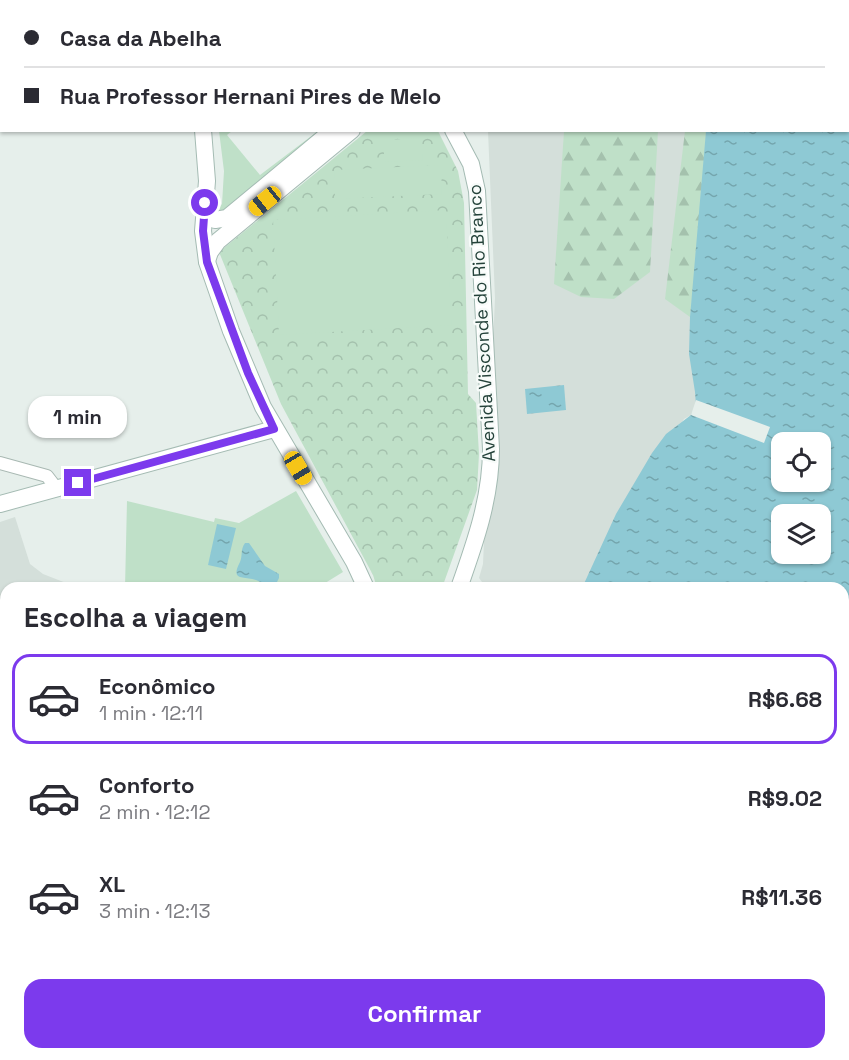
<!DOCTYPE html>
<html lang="pt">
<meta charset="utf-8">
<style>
:root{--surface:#fff;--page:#f7f7f7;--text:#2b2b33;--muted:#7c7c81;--line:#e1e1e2;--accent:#7c3aed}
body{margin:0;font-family:"Space Grotesk",sans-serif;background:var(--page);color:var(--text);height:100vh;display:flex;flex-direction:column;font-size:22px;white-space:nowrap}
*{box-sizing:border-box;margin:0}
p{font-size:20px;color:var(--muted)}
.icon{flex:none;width:33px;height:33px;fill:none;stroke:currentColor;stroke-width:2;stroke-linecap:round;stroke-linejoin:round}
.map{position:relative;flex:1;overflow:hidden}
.side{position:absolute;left:0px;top:582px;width:849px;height:478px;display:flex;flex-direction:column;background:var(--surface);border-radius:18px 18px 0 0;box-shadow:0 2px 4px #0004}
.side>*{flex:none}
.banner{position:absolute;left:0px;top:0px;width:849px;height:132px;box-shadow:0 2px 4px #0004;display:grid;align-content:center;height:132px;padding:0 24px;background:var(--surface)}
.buttons{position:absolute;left:771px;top:432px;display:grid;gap:12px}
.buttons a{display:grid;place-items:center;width:60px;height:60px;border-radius:12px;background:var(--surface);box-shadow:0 2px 4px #0004;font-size:30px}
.end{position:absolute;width:27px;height:27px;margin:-14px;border:8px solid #7c3aed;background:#fff;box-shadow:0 0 0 3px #fff}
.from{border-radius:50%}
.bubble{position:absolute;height:42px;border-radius:18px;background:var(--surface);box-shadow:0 2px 4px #0004;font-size:20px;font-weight:700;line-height:42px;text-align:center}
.car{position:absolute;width:18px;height:36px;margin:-18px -9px;border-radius:8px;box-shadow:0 0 4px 2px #0007;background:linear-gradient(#f5c518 24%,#345 0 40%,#f5c518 0 76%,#345 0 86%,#f5c518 0)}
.banner b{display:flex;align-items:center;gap:21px;height:57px;font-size:22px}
.banner b+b{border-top:2px solid var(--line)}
.banner i{width:15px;height:15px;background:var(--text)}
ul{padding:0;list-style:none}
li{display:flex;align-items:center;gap:18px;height:90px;margin:0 12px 9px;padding:0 12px;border:3px solid transparent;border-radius:18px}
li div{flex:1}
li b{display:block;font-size:22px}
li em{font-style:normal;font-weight:700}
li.selected{border-color:var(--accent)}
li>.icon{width:54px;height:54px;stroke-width:1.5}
h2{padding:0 24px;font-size:27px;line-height:72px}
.action{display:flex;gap:12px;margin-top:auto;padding:12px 24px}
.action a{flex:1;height:69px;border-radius:18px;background:var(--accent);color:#fff;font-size:24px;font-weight:700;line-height:69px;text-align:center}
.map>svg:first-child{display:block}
.built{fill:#d4dfda}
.forest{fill:url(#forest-firs)}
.park{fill:url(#park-crowns)}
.garden{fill:#bfe0c8}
.water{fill:url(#water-ripples);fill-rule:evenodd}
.pier{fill:#e6efeb}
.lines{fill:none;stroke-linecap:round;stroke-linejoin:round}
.ferry{stroke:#1c6f80;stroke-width:1.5;stroke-dasharray:8 6;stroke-linecap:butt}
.street-casing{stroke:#a8b8b2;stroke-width:14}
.secondary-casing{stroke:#a4bbb3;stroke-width:18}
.street{stroke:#fff;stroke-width:12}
.secondary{stroke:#fff;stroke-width:16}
.route{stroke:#7c3aed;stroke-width:8}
.labels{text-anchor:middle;stroke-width:4.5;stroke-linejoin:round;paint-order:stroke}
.street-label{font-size:18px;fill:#24423a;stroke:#f7fbf9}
</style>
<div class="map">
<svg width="849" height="1060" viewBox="0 0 849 1060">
<defs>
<pattern id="forest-firs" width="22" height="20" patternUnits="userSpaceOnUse" patternTransform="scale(1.5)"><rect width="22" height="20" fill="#bfe0c8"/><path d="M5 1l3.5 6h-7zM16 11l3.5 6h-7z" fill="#a4c1ad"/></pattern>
<pattern id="park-crowns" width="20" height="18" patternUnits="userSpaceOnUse" patternTransform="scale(1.5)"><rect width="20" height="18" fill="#bfe0c8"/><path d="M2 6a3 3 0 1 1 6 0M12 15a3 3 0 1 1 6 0" fill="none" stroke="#a4c1ad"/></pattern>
<pattern id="water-ripples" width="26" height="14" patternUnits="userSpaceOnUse" patternTransform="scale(1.5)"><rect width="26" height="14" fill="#8ec9d4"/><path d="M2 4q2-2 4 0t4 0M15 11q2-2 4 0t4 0" fill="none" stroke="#74a5ad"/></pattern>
</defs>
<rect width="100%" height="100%" fill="#e6efeb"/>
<g class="built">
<polygon points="444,0 728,0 728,2"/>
<polygon points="488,131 718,131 696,405 691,415 684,419 582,588 482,588 482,582 479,578 483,564 495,298"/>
<polygon points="15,517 30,564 43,574 79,588 6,588 6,966 0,967 0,522"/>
</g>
<g class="forest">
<polygon points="564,131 658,131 650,272 614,299 581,297 554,284"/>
<polygon points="685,131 712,131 690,317 665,299"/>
<polygon points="6,605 6,666 0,668 0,626 2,624"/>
</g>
<polygon class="park" points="367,131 438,131 458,171 464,203 468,394 476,403 479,454 477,490 442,588 377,588 373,575 281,404 219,252"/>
<g class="garden">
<polygon points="219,131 232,131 227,135 260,175 318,131 327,131 223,217 215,212 222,204 224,171"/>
<polygon points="422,138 423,160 384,162 384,140"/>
<polygon points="441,165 442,194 335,199 334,170"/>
<polygon points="446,210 452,325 279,335 273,220"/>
<polygon points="296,491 343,572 317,588 125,588 127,501 214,522 215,518 239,523"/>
<polygon points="326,1055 370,1055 371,1060 329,1060"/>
</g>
<g class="water">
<path d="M719 0H849V1060H494L491 1055 843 1054V588H582L616 514 652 453 666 434 691 415 696 405 695 392 689 354 690 317 706 131 848 130V2L719 1ZM782 442H820V482H782ZM782 514H820V554H782Z"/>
<polygon points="564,385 566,410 527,414 525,389"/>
<polygon points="217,524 236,528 226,569 208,565"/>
<path d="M245 543H249L265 566 279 574V578L275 586C267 587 263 583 256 580 243 576 230 581 240 562 243 555 240 550 245 543Z"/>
</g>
<polygon class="pier" points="696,400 770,427 764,443 691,415"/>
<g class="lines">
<g class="ferry">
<polyline points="843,687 849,675"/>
<polyline points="654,1060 657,1054"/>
</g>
<defs>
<g id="street">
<polyline points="0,463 47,476 57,489"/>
<polyline points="429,1054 430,1060"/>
</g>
<g id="secondary">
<polyline points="145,0 145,2"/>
<polyline points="336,0 338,2"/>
<polyline points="36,2 38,0"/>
<polyline points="0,39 2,37"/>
<polyline points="203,130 207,181 203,231 207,262 231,331 263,407 354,562 366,588"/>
<path d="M453 130 471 164 477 191 491 449C491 498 475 543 459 588"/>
<polyline points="204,213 215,220 227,218 333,130"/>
<polyline points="207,261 210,252 218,241 352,130"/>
<polyline points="0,504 274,429"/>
<polyline points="0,978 6,977"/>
<polyline points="245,1054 248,1060"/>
<polyline points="261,1054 262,1060"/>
<polyline points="414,1054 415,1060"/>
</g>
</defs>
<use href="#street" class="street-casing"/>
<use href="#secondary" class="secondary-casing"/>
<use href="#street" class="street"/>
<use href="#secondary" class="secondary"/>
</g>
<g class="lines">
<polyline class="route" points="78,483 274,429 248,373 207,262 203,231 205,203"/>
</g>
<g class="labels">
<g class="street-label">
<text transform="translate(482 323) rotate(-93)" y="6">Avenida Visconde do Rio Branco</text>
</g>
</g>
</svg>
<div class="buttons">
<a><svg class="icon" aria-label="locate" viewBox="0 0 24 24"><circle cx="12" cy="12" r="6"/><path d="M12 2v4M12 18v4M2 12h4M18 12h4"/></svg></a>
<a><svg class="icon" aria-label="layers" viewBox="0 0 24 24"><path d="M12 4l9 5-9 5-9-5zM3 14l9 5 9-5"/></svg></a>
</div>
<i class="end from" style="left:205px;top:203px"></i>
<i class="end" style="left:78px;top:483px"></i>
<div class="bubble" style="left:28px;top:396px;width:99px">1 min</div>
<i class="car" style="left:265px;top:201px;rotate:231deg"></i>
<i class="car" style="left:298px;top:468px;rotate:149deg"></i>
<div class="banner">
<b><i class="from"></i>Casa da Abelha</b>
<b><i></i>Rua Professor Hernani Pires de Melo</b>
</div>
<section class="side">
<h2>Escolha a viagem</h2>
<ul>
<li class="selected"><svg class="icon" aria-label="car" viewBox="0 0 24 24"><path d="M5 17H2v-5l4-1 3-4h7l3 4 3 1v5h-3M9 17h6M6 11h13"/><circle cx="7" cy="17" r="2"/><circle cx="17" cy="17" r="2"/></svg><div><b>Econômico</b><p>1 min · 12:11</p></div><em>R$6.68</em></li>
<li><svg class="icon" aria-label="car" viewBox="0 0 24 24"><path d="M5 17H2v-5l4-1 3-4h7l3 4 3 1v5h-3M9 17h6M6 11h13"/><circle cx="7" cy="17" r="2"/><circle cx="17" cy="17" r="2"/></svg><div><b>Conforto</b><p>2 min · 12:12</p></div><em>R$9.02</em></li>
<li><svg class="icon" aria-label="car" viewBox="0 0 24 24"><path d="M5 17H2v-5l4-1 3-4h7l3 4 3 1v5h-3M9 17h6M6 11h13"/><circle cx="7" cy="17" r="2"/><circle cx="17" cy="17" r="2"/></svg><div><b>XL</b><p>3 min · 12:13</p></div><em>R$11.36</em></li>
</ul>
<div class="action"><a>Confirmar</a></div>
</section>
</div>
